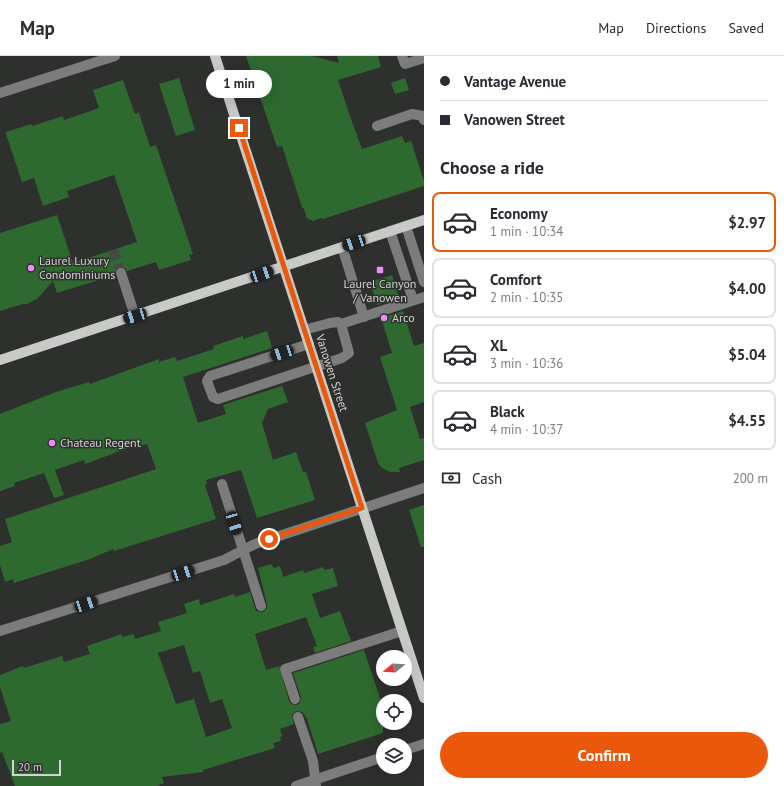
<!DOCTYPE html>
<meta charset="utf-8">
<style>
:root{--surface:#fff;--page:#f2f2f3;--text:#2b2b33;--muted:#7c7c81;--line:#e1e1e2;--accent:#ea580c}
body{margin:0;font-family:"PT Sans",sans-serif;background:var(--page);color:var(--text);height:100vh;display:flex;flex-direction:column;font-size:15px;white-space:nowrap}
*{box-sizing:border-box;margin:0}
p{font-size:13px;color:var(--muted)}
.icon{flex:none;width:22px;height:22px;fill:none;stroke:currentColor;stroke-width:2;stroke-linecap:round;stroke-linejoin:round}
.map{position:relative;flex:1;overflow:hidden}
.drawer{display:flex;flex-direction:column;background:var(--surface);width:360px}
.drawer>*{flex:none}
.hud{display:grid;align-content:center;height:88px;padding:0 16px;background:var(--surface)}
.needle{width:26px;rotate:252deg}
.buttons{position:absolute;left:376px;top:594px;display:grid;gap:8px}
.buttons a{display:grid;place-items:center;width:36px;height:36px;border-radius:50%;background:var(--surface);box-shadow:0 4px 16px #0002;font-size:20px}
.scale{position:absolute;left:12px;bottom:10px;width:49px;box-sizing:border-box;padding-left:4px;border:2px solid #d2d3d2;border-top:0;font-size:11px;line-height:14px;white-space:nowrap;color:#d2d3d2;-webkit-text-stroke:3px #2e302e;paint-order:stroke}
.end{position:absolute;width:18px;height:18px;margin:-9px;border:5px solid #ea580c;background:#fff;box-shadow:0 0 0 2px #fff}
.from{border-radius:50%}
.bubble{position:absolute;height:28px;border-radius:14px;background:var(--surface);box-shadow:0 4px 16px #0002;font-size:13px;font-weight:700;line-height:28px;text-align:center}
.car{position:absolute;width:12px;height:24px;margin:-12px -6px;border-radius:5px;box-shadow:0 0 3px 1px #0007;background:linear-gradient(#222 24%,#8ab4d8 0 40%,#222 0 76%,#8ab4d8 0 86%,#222 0)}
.hud b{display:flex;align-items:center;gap:14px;height:38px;font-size:15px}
.hud b+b{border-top:1px solid var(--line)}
.hud i{width:10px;height:10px;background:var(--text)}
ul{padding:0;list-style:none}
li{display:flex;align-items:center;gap:12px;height:60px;margin:0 8px 6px;padding:0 8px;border:2px solid var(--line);border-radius:8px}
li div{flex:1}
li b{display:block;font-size:15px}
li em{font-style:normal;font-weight:700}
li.active{border-color:var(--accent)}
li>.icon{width:36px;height:36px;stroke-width:1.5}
h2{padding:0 16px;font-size:18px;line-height:48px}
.pay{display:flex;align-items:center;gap:10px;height:44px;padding:0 16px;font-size:15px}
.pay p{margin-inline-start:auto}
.action{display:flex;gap:8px;margin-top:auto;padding:8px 16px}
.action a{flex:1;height:46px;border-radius:24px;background:var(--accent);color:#fff;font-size:16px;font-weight:700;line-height:46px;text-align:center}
header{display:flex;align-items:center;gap:24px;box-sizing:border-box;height:56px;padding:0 20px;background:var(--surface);border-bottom:1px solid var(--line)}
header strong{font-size:19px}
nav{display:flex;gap:22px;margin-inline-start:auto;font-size:14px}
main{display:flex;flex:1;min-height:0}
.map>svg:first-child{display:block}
.building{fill:#2e692f;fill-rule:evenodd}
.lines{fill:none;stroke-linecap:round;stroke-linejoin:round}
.minor-tunnel{stroke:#474847;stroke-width:10;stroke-dasharray:10 5;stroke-linecap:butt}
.minor{stroke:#7b7c7b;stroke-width:10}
.major{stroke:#c8cac7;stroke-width:10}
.route{stroke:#ea580c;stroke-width:5}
.poi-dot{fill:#ee8bf8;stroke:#2e302e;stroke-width:1.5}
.labels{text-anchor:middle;stroke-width:3;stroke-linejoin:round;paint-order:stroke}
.poi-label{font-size:12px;fill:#d2d3d2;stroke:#2e302e;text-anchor:start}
.street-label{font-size:12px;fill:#d2d3d2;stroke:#2e302e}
</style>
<header>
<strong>Map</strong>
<nav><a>Map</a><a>Directions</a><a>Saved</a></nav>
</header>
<main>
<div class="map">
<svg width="424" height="730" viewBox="0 0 424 730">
<rect width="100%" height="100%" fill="#2e302e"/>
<g class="building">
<polygon points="246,0 312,0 339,7 337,0 378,0 381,11 338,24 351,63 362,93 402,80 405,87 411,85 424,125 424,130 323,163 321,162 313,165 307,162 304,153 302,151 282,90 277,91"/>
<polygon points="179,22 195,74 176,80 159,28"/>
<polygon points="405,22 409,34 395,38 391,27"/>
<polygon points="123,24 135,58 139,57 150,91 156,89 193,198 189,199 191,204 159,214 156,206 127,215 125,212 119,211 116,213 115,219 57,237 53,225 37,243 27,248 23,248 0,255 0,177 57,159 73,207 137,186 114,119 67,135 69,141 43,150 34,122 22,126 6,78 6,76 31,68 32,70 63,60 64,64 99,52 93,34"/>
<polygon points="392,219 399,242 377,249 370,226"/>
<polygon points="403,255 414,290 424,287 424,346 410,351 420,383 424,382 424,404 399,412 400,416 390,416 382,412 378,407 365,367 397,354 380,301 392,297 381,262"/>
<polygon points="267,275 272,292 183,321 198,367 226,358 223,349 282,330 288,346 268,353 262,367 273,404 296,396 303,416 306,416 315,444 257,462 241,414 206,424 207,428 205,429 216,463 114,495 113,493 90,503 14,527 13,523 5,526 0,509 0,490 12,486 5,463 156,413 147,388 140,390 139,388 85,408 84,404 55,414 64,439 54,442 44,417 14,427 15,430 0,435 0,358 56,336 89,326 90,328 159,303 159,306 175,301 177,305 214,293 213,290 243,280 243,283"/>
<polygon points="424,449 424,491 421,491 409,454"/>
<path d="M271 508 274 512 280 510 283 521 303 514 304 517 323 511 324 514 333 512 338 530 312 538 320 562 340 555 351 585 315 597 313 591 317 590 306 561 255 578 266 614 279 610 289 645 291 648 297 649 300 647 301 641 293 617 364 594 383 651V677L318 698 307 663 302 656 296 655 292 659 294 668 280 673 282 680 280 681 281 685 273 687 275 692 203 714V716L162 721 164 727 157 730H15L2 696 0 697V668L11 665 0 631V619L23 610 24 612 62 600 64 606 90 598 87 590 122 578V581L134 578 135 583 161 575 158 566 187 557 184 548 199 543 200 549 234 538 235 541 250 536 256 555 263 556 267 552V548L258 512ZM184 589 193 617 200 615 210 647 222 643 232 672 206 681 194 643 176 648 158 597Z"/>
</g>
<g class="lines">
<polyline class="minor-tunnel" points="113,194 121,217"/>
<g class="minor">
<polyline points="402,0 405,8 424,2"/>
<polyline points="0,37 115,0"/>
<polyline points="377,70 412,58 423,60 424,64"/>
<polyline points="406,170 424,226"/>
<polyline points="390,175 413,244"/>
<polyline points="342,191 364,261"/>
<polyline points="121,217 135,260"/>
<polyline points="341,268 424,241"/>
<polyline points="304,274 330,267 338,266 341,268 349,297 342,302 218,343 213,341 207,325 210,320 309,288"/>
<polyline points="222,428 261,550"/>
<polyline points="0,575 224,504 255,488 424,432"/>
<polyline points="295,643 285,613 402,575"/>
<polyline points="298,661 313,705 316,730"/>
<polyline points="405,694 424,688"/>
<polyline points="296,730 383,701"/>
</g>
<g class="major">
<polyline points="215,0 424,642"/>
<polyline points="0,304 424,164"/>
</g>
</g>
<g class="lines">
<polyline class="route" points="239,72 362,452 269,483"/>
</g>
<g class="poi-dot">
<circle cx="31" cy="212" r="4"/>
<rect x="376" y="210" width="8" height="8" rx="2"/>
<circle cx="384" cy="262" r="4"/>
<circle cx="52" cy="387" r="4"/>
</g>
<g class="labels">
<g class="poi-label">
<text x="39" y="209">Laurel Luxury<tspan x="39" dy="14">Condominiums</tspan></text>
<text x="380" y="232" text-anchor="middle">Laurel Canyon<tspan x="380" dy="14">/ Vanowen</tspan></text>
<text x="392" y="266">Arco</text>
<text x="60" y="391">Chateau Regent</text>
</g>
<g class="street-label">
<text transform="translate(332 317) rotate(72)" y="4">Vanowen Street</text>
</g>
</g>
</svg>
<div class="buttons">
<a><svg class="needle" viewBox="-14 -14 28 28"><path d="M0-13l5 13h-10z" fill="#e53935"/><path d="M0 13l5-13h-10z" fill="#7c7c81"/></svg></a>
<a><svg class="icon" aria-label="locate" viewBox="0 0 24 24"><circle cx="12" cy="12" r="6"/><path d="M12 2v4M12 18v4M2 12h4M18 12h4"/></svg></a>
<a><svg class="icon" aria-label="layers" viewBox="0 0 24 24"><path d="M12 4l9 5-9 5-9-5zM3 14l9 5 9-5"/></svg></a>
</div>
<div class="scale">20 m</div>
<i class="end from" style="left:269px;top:483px"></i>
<i class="end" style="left:239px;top:72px"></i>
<div class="bubble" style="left:206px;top:14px;width:66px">1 min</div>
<i class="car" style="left:354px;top:187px;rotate:252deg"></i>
<i class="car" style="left:262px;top:218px;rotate:71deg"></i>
<i class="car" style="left:135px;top:260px;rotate:253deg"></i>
<i class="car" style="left:282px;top:297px;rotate:252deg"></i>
<i class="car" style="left:234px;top:467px;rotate:163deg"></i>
<i class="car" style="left:183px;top:517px;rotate:72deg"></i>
<i class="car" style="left:86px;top:548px;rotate:72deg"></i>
</div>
<section class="drawer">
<div class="hud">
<b><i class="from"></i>Vantage Avenue</b>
<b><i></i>Vanowen Street</b>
</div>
<h2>Choose a ride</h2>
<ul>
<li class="active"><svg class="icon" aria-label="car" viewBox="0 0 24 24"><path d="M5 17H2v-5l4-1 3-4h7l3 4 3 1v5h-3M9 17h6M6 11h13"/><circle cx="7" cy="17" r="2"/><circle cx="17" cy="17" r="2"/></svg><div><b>Economy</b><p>1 min · 10:34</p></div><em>$2.97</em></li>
<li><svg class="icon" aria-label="car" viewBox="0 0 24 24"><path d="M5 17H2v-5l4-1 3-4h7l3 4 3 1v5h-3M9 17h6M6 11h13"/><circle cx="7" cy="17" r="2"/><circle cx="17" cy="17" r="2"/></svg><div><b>Comfort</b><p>2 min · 10:35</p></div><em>$4.00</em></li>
<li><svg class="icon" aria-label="car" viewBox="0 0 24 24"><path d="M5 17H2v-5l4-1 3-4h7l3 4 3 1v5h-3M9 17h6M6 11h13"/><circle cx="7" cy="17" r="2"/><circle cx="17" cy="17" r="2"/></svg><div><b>XL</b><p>3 min · 10:36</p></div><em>$5.04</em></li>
<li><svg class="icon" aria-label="car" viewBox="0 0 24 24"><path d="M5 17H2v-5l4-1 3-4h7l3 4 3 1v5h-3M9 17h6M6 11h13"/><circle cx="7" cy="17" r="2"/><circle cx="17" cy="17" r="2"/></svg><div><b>Black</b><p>4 min · 10:37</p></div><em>$4.55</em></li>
</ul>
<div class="pay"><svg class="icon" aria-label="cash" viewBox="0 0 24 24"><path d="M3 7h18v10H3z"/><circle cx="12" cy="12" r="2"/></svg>Cash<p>200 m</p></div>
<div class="action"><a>Confirm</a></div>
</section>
</main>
